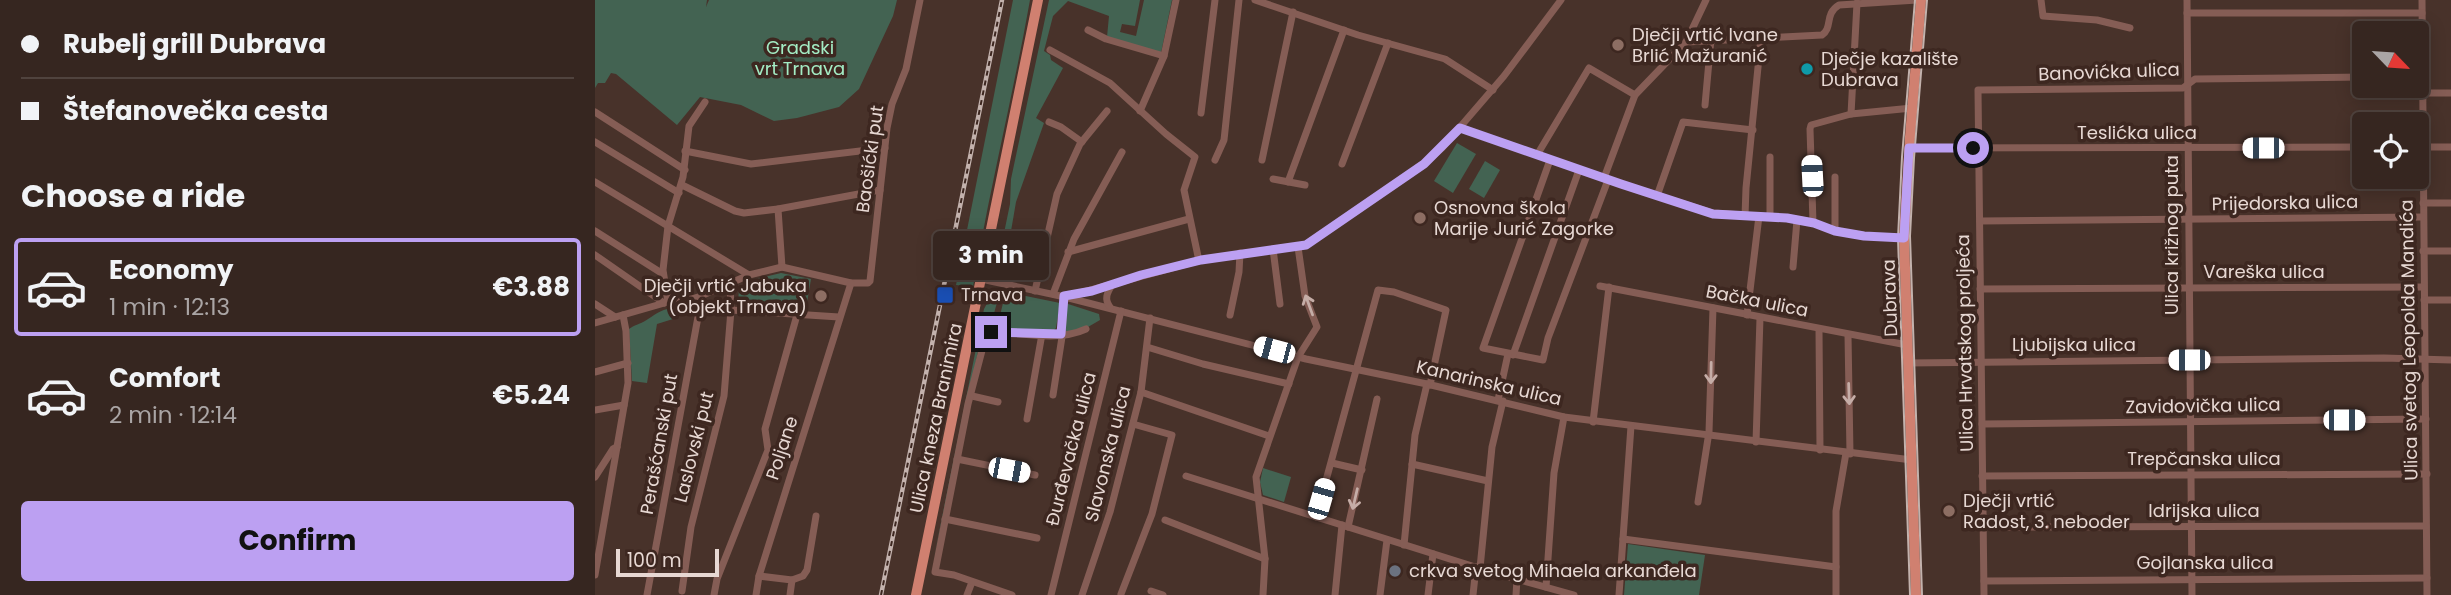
<!DOCTYPE html>
<meta charset="utf-8">
<style>
:root{--surface:#362620;--page:#3d2e29;--text:#f1f3f6;--muted:#aaa5a5;--line:#50433e;--accent:#bca0f2}
body{margin:0;font-family:Poppins,sans-serif;background:var(--page);color:var(--text);height:100vh;display:flex;flex-direction:column;font-size:26px;white-space:nowrap}
*{box-sizing:border-box;margin:0}
p{font-size:23px;color:var(--muted)}
.icon{flex:none;width:38px;height:38px;fill:none;stroke:currentColor;stroke-width:2;stroke-linecap:round;stroke-linejoin:round}
.map{position:relative;flex:1;overflow:hidden}
.panel{display:flex;flex-direction:column;background:var(--surface);width:595px}
.panel>*{flex:none}
.hud{display:grid;align-content:center;height:154px;padding:0 21px;background:var(--surface)}
.needle{width:46px;rotate:115deg}
.buttons{position:absolute;left:1757px;top:21px;display:grid;gap:14px}
.buttons a{display:grid;place-items:center;width:77px;height:77px;border-radius:7px;background:var(--surface);box-shadow:0 4px 18px #0003,0 0 0 2px var(--line);font-size:35px}
.scale{position:absolute;left:21px;bottom:18px;width:103px;box-sizing:border-box;padding-left:7px;border:4px solid #e7d8d3;border-top:0;font-size:19px;line-height:24px;white-space:nowrap;color:#e7d8d3;-webkit-text-stroke:5px #3d2720;paint-order:stroke}
.end{position:absolute;width:32px;height:32px;margin:-16px;border:9px solid #bca0f2;background:#111;box-shadow:0 0 0 4px #111}
.from{border-radius:50%}
.bubble{position:absolute;height:49px;border-radius:7px;background:var(--surface);box-shadow:0 4px 18px #0003,0 0 0 2px var(--line);font-size:23px;font-weight:700;line-height:49px;text-align:center}
.car{position:absolute;width:21px;height:42px;margin:-21px -10px;border-radius:9px;box-shadow:0 0 5px 2px #0007;background:linear-gradient(#fff 24%,#345 0 40%,#fff 0 76%,#345 0 86%,#fff 0)}
.hud b{display:flex;align-items:center;gap:24px;height:66px;font-size:26px}
.hud b+b{border-top:2px solid var(--line)}
.hud i{width:18px;height:18px;background:var(--text)}
ul{padding:0;list-style:none}
li{display:flex;align-items:center;gap:21px;height:98px;margin:0 14px 10px;padding:0 7px;border:4px solid transparent;border-radius:7px}
li div{flex:1}
li b{display:block;font-size:26px}
li em{font-style:normal;font-weight:700}
li.selected{border-color:var(--accent)}
li>.icon{width:63px;height:63px;stroke-width:1.5}
h2{padding:0 21px;font-size:32px;line-height:84px}
.button{display:flex;gap:14px;margin-top:auto;padding:14px 21px}
.button a{flex:1;height:80px;border-radius:7px;background:var(--accent);color:#111;font-size:28px;font-weight:700;line-height:80px;text-align:center}
main{display:flex;flex:1;min-height:0}
.map>svg:first-child{display:block}
.green{fill:#436352}
.lines{fill:none;stroke-linecap:round;stroke-linejoin:round}
.minor{stroke:#855d55;stroke-width:7}
.major{stroke:#d08070;stroke-width:10}
.tram{stroke:#c3b2ad;stroke-width:2}
.rail-casing{stroke:#c3b2ad;stroke-width:4.5}
.rail{stroke:#3d2720;stroke-width:2;stroke-dasharray:5;stroke-linecap:butt}
.oneway{stroke:#c5ada7}
.route{stroke:#bca0f2;stroke-width:9}
.education-dot{fill:#8d6e63;stroke:#3d2720;stroke-width:2.5}
.culture-dot{fill:#0f9aa8;stroke:#3d2720;stroke-width:2.5}
.transit-dot{fill:#1a4fb4;stroke:#3d2720;stroke-width:2.5}
.worship-dot{fill:#6b7280;stroke:#3d2720;stroke-width:2.5}
.labels{text-anchor:middle;stroke-width:7;stroke-linejoin:round;paint-order:stroke}
.poi-label{font-size:18px;fill:#e7d8d3;stroke:#3d2720;text-anchor:start}
.park-label{font-size:18px;fill:#a3ecc4;stroke:#3d2720}
.street-label{font-size:18px;fill:#e7d8d3;stroke:#3d2720}
</style>
<main>
<section class="panel">
<div class="hud">
<b><i class="from"></i>Rubelj grill Dubrava</b>
<b><i></i>Štefanovečka cesta</b>
</div>
<h2>Choose a ride</h2>
<ul>
<li class="selected"><svg class="icon" aria-label="car" viewBox="0 0 24 24"><path d="M5 17H2v-5l4-1 3-4h7l3 4 3 1v5h-3M9 17h6M6 11h13"/><circle cx="7" cy="17" r="2"/><circle cx="17" cy="17" r="2"/></svg><div><b>Economy</b><p>1 min · 12:13</p></div><em>€3.88</em></li>
<li><svg class="icon" aria-label="car" viewBox="0 0 24 24"><path d="M5 17H2v-5l4-1 3-4h7l3 4 3 1v5h-3M9 17h6M6 11h13"/><circle cx="7" cy="17" r="2"/><circle cx="17" cy="17" r="2"/></svg><div><b>Comfort</b><p>2 min · 12:14</p></div><em>€5.24</em></li>
</ul>
<div class="button"><a>Confirm</a></div>
</section>
<div class="map">
<svg width="1856" height="595" viewBox="0 0 1856 595">
<rect width="100%" height="100%" fill="#48322a"/>
<g class="green">
<polygon points="0,0 112,0 111,7 114,0 302,0 298,16 264,89 244,107 202,118 179,121 146,105 105,97 82,125 21,74 16,73 10,83 3,83 0,88"/>
<path d="M418 0H435C418 96 394 191 378 287L361 285Z"/>
<polygon points="454,0 545,0 540,26 527,24 525,32 541,36 549,0 577,0 566,53 512,37 514,16 473,1 458,16 449,51 455,55 456,60 468,68 441,118 449,123 421,202 409,272 404,267 403,262 415,204 416,179"/>
<polygon points="862,143 881,154 858,193 839,181"/>
<polygon points="890,161 905,170 889,198 874,189"/>
<polygon points="186,273 216,279 211,309 143,305 144,287 165,278"/>
<polygon points="405,292 396,324 385,342 339,557 389,309 396,296"/>
<polygon points="411,292 465,303 461,328 458,331 402,328 408,303 411,304 412,299 410,298"/>
<polygon points="470,303 504,314 505,320 493,327 471,332 469,327"/>
<path d="M77 308 78 319 62 324 52 383 37 381 34 329C39 325 45 324 50 321 60 315 64 310 77 308Z"/>
<polygon points="668,468 696,477 689,502 668,495 665,482"/>
<polygon points="1033,544 1110,555 1104,595 1029,595"/>
</g>
<g class="lines">
<g class="minor">
<polyline points="660,0 763,35 850,59 898,90"/>
<polyline points="1446,0 1448,16 1502,20 1535,28"/>
<polyline points="1592,0 1597,595"/>
<polyline points="1827,0 1832,595"/>
<polyline points="1592,13 1827,13"/>
<polyline points="493,30 511,39 569,56"/>
<path d="M1091 42 1227 35C1238 28 1229 14 1244 5L1322 0"/>
<polyline points="455,50 515,83 571,134 600,157 589,190 604,261"/>
<polyline points="1828,93 1856,93"/>
<polyline points="1110,105 1116,39"/>
<polyline points="545,111 569,56 581,0"/>
<polyline points="0,112 90,170"/>
<polyline points="606,113 620,0"/>
<polyline points="1256,114 1262,3"/>
<polyline points="454,122 466,127 487,142"/>
<polyline points="865,128 1026,184 1118,213 1192,218 1212,221 1240,231 1270,236 1309,238"/>
<polyline points="0,142 84,193"/>
<polyline points="1822,147 1856,147"/>
<polyline points="1314,148 1769,147"/>
<polyline points="90,151 156,164 290,148"/>
<polyline points="942,155 994,68 1040,95"/>
<polyline points="1175,157 1175,217"/>
<polyline points="620,160 629,140 644,0"/>
<polyline points="667,160 698,12"/>
<polyline points="955,160 888,348 948,360 953,338 1013,180"/>
<polyline points="747,164 793,43"/>
<polyline points="1009,178 1040,95 1091,42 1111,0"/>
<polyline points="678,179 710,185"/>
<polyline points="0,182 154,275"/>
<polyline points="693,182 749,30"/>
<polyline points="87,185 140,211 149,213 183,209 285,190"/>
<polyline points="1062,196 1088,122 1158,130"/>
<polyline points="1828,203 1856,203"/>
<polyline points="183,209 187,267"/>
<polyline points="1150,216 1151,188 1166,37"/>
<polyline points="1385,221 1828,217"/>
<polyline points="1218,223 1215,129 1216,125 1256,114 1317,108"/>
<polyline points="0,231 68,274"/>
<polyline points="1240,231 1240,177"/>
<polyline points="678,249 685,304"/>
<polyline points="1828,251 1856,251"/>
<polyline points="473,252 594,219"/>
<polyline points="0,255 69,303"/>
<polyline points="1198,267 1202,220"/>
<polyline points="386,279 470,297 606,260 711,245 829,164 847,148 909,76 966,0"/>
<polyline points="135,284 136,310 244,317"/>
<polyline points="1005,286 1312,345"/>
<polyline points="1385,289 1828,287"/>
<polyline points="440,291 462,194 485,144 512,111"/>
<polyline points="458,294 479,239 527,152"/>
<polyline points="470,297 711,359 832,384 969,417 1317,460"/>
<polyline points="1829,300 1856,300"/>
<polyline points="73,302 68,270 73,226 88,177 94,126 110,102"/>
<polyline points="0,304 20,317"/>
<path d="M515 307C509 299 512 293 517 285"/>
<polyline points="635,315 644,272 645,253"/>
<polyline points="1152,315 1164,216"/>
<polyline points="0,323 73,302 101,298 154,275 187,267 256,283 273,283 275,281 292,128 297,104 311,69 325,0"/>
<polyline points="1224,330 1225,450"/>
<polyline points="1253,335 1255,454"/>
<polyline points="552,347 608,364 694,384"/>
<polyline points="918,355 984,170"/>
<polyline points="1312,363 1789,358 1856,360"/>
<polyline points="0,372 33,363"/>
<polyline points="546,392 674,436"/>
<polyline points="458,395 467,337 469,296"/>
<polyline points="377,396 403,402"/>
<polyline points="903,400 913,354"/>
<polyline points="0,410 29,405"/>
<polyline points="432,419 447,334"/>
<polyline points="998,422 1014,287"/>
<polyline points="1387,424 1831,419"/>
<polyline points="1161,442 1165,318"/>
<polyline points="362,459 440,475"/>
<polyline points="737,463 767,470"/>
<polyline points="817,464 893,481"/>
<polyline points="591,476 893,571 979,595"/>
<polyline points="1387,476 1832,474"/>
<polyline points="0,477 18,449 22,447"/>
<polyline points="1103,502 1114,432 1118,308"/>
<polyline points="721,517 783,290 799,292 851,310 835,385"/>
<polyline points="350,519 442,538"/>
<polyline points="570,520 670,559"/>
<polyline points="753,527 782,399"/>
<polyline points="1387,527 1831,526"/>
<polyline points="1028,539 1241,567"/>
<polyline points="809,545 820,435 832,384"/>
<polyline points="885,568 897,447 908,401"/>
<polyline points="0,575 33,383 31,331 28,315"/>
<polyline points="197,580 208,576 212,570 221,516"/>
<polyline points="1389,581 1832,578"/>
<polyline points="951,587 959,473 969,417"/>
<polyline points="87,591 96,527 129,396 136,310"/>
<polyline points="556,591 568,595"/>
<polyline points="526,594 557,514 577,435 538,424"/>
<polyline points="52,595 103,317 101,298"/>
<polyline points="119,595 122,579 173,450 170,429 202,315"/>
<polyline points="161,595 164,576"/>
<polyline points="195,595 197,580 164,576 256,283"/>
<polyline points="372,595 377,582"/>
<path d="M417 595 359 575 340 572 373 404 390 339 397 331C426 333 463 342 491 329"/>
<polyline points="456,595 526,311"/>
<polyline points="487,595 515,512 546,392 555,318"/>
<polyline points="668,595 670,559 661,477 703,357 722,327 710,296 703,247"/>
<polyline points="740,595 747,525"/>
<polyline points="785,595 792,540"/>
<polyline points="833,595 838,554"/>
<polyline points="878,595 881,567"/>
<polyline points="921,595 922,579"/>
<polyline points="1024,595 1036,426"/>
<polyline points="1241,595 1241,511 1251,453"/>
<polyline points="1389,595 1383,90 1588,88 1600,79 1769,77"/>
</g>
<g class="major">
<polyline points="321,595 443,0"/>
<polyline points="1321,595 1309,238 1315,137 1326,0"/>
</g>
<g class="tram">
<polyline points="1315,595 1303,238 1307,157 1320,0"/>
<polyline points="1327,595 1315,236 1319,158 1332,0"/>
</g>
<defs>
<polyline id="rail" points="286,595 407,0"/>
</defs>
<use href="#rail" class="rail-casing"/>
<use href="#rail" class="rail"/>
</g>
<defs><path id="oneway-shaft" d="M-6 0H5M1.5-3L5.5 0L1.5 3" fill="none" stroke-width="1.6" stroke-linecap="round" stroke-linejoin="round" transform="scale(1.75)"/></defs>
<g class="oneway">
<use href="#oneway-shaft" transform="translate(714 305) rotate(-110)"/>
<use href="#oneway-shaft" transform="translate(1116 373) rotate(91)"/>
<use href="#oneway-shaft" transform="translate(1254 394) rotate(88)"/>
<use href="#oneway-shaft" transform="translate(760 499) rotate(103)"/>
</g>
<g class="lines">
<polyline class="route" points="396,332 466,334 469,296 497,291 546,275 606,260 711,245 829,164 865,128 1026,184 1118,214 1192,218 1219,223 1240,231 1269,236 1309,238 1314,148 1378,148"/>
</g>
<g class="education-dot">
<circle cx="1023" cy="45" r="7"/>
<circle cx="825" cy="218" r="7"/>
<circle cx="226" cy="296" r="7"/>
<circle cx="1354" cy="511" r="7"/>
</g>
<circle class="culture-dot" cx="1212" cy="69" r="7"/>
<rect class="transit-dot" x="341" y="286" width="18" height="18" rx="3.5"/>
<circle class="worship-dot" cx="800" cy="571" r="7"/>
<g class="labels">
<g class="poi-label">
<text x="1037" y="41">Dječji vrtić Ivane<tspan x="1037" dy="21">Brlić Mažuranić</tspan></text>
<text x="1226" y="65">Dječje kazalište<tspan x="1226" dy="21">Dubrava</tspan></text>
<text x="839" y="214">Osnovna škola<tspan x="839" dy="21">Marije Jurić Zagorke</tspan></text>
<text x="212" y="292" text-anchor="end">Dječji vrtić Jabuka<tspan x="212" dy="21">(objekt Trnava)</tspan></text>
<text x="366" y="301">Trnava</text>
<text x="1368" y="507">Dječji vrtić<tspan x="1368" dy="21">Radost, 3. neboder</tspan></text>
<text x="814" y="577">crkva svetog Mihaela arkanđela</text>
</g>
<g class="park-label">
<text x="205" y="54">Gradski<tspan x="205" dy="21">vrt Trnava</tspan></text>
</g>
<g class="street-label">
<text transform="translate(1514 72) rotate(-2)" y="6">Banovićka ulica</text>
<text x="1542" y="139">Teslićka ulica</text>
<text transform="translate(275 159) rotate(-82)" y="6">Baošićki put</text>
<text transform="translate(1690 203) rotate(-1)" y="6">Prijedorska ulica</text>
<text transform="translate(1577 235) rotate(-90)" y="6">Ulica križnog puta</text>
<text x="1669" y="278">Vareška ulica</text>
<text transform="translate(1295 298) rotate(-92)" y="6">Dubrava</text>
<text transform="translate(1162 301) rotate(11)" y="6">Bačka ulica</text>
<text transform="translate(1814 340) rotate(-91)" y="6">Ulica svetog Leopolda Mandića</text>
<text transform="translate(1370 343) rotate(-91)" y="6">Ulica Hrvatskog proljeća</text>
<text x="1479" y="351">Ljubijska ulica</text>
<text transform="translate(894 383) rotate(13)" y="6">Kanarinska ulica</text>
<text transform="translate(1608 406) rotate(-1)" y="6">Zavidovička ulica</text>
<text transform="translate(341 418) rotate(-78)" y="6">Ulica kneza Branimira</text>
<text transform="translate(64 444) rotate(-80)" y="6">Perašćanski put</text>
<text transform="translate(99 447) rotate(-76)" y="6">Laslovski put</text>
<text transform="translate(187 448) rotate(-72)" y="6">Poljane</text>
<text transform="translate(476 449) rotate(-76)" y="6">Đurđevačka ulica</text>
<text transform="translate(513 454) rotate(-76)" y="6">Slavonska ulica</text>
<text x="1609" y="465">Trepčanska ulica</text>
<text x="1609" y="517">Idrijska ulica</text>
<text x="1610" y="569">Gojlanska ulica</text>
</g>
</g>
</svg>
<div class="buttons">
<a><svg class="needle" viewBox="-14 -14 28 28"><path d="M0-13l5 13h-10z" fill="#e53935"/><path d="M0 13l5-13h-10z" fill="#aaa5a5"/></svg></a>
<a><svg class="icon" aria-label="locate" viewBox="0 0 24 24"><circle cx="12" cy="12" r="6"/><path d="M12 2v4M12 18v4M2 12h4M18 12h4"/></svg></a>
</div>
<div class="scale">100 m</div>
<i class="end from" style="left:1378px;top:148px"></i>
<i class="end" style="left:396px;top:332px"></i>
<div class="bubble" style="left:338px;top:231px;width:116px">3 min</div>
<i class="car" style="left:1668px;top:148px;rotate:270deg"></i>
<i class="car" style="left:1217px;top:176px;rotate:357deg"></i>
<i class="car" style="left:679px;top:350px;rotate:285deg"></i>
<i class="car" style="left:1594px;top:360px;rotate:270deg"></i>
<i class="car" style="left:1749px;top:420px;rotate:90deg"></i>
<i class="car" style="left:414px;top:470px;rotate:101deg"></i>
<i class="car" style="left:726px;top:499px;rotate:16deg"></i>
</div>
</main>
